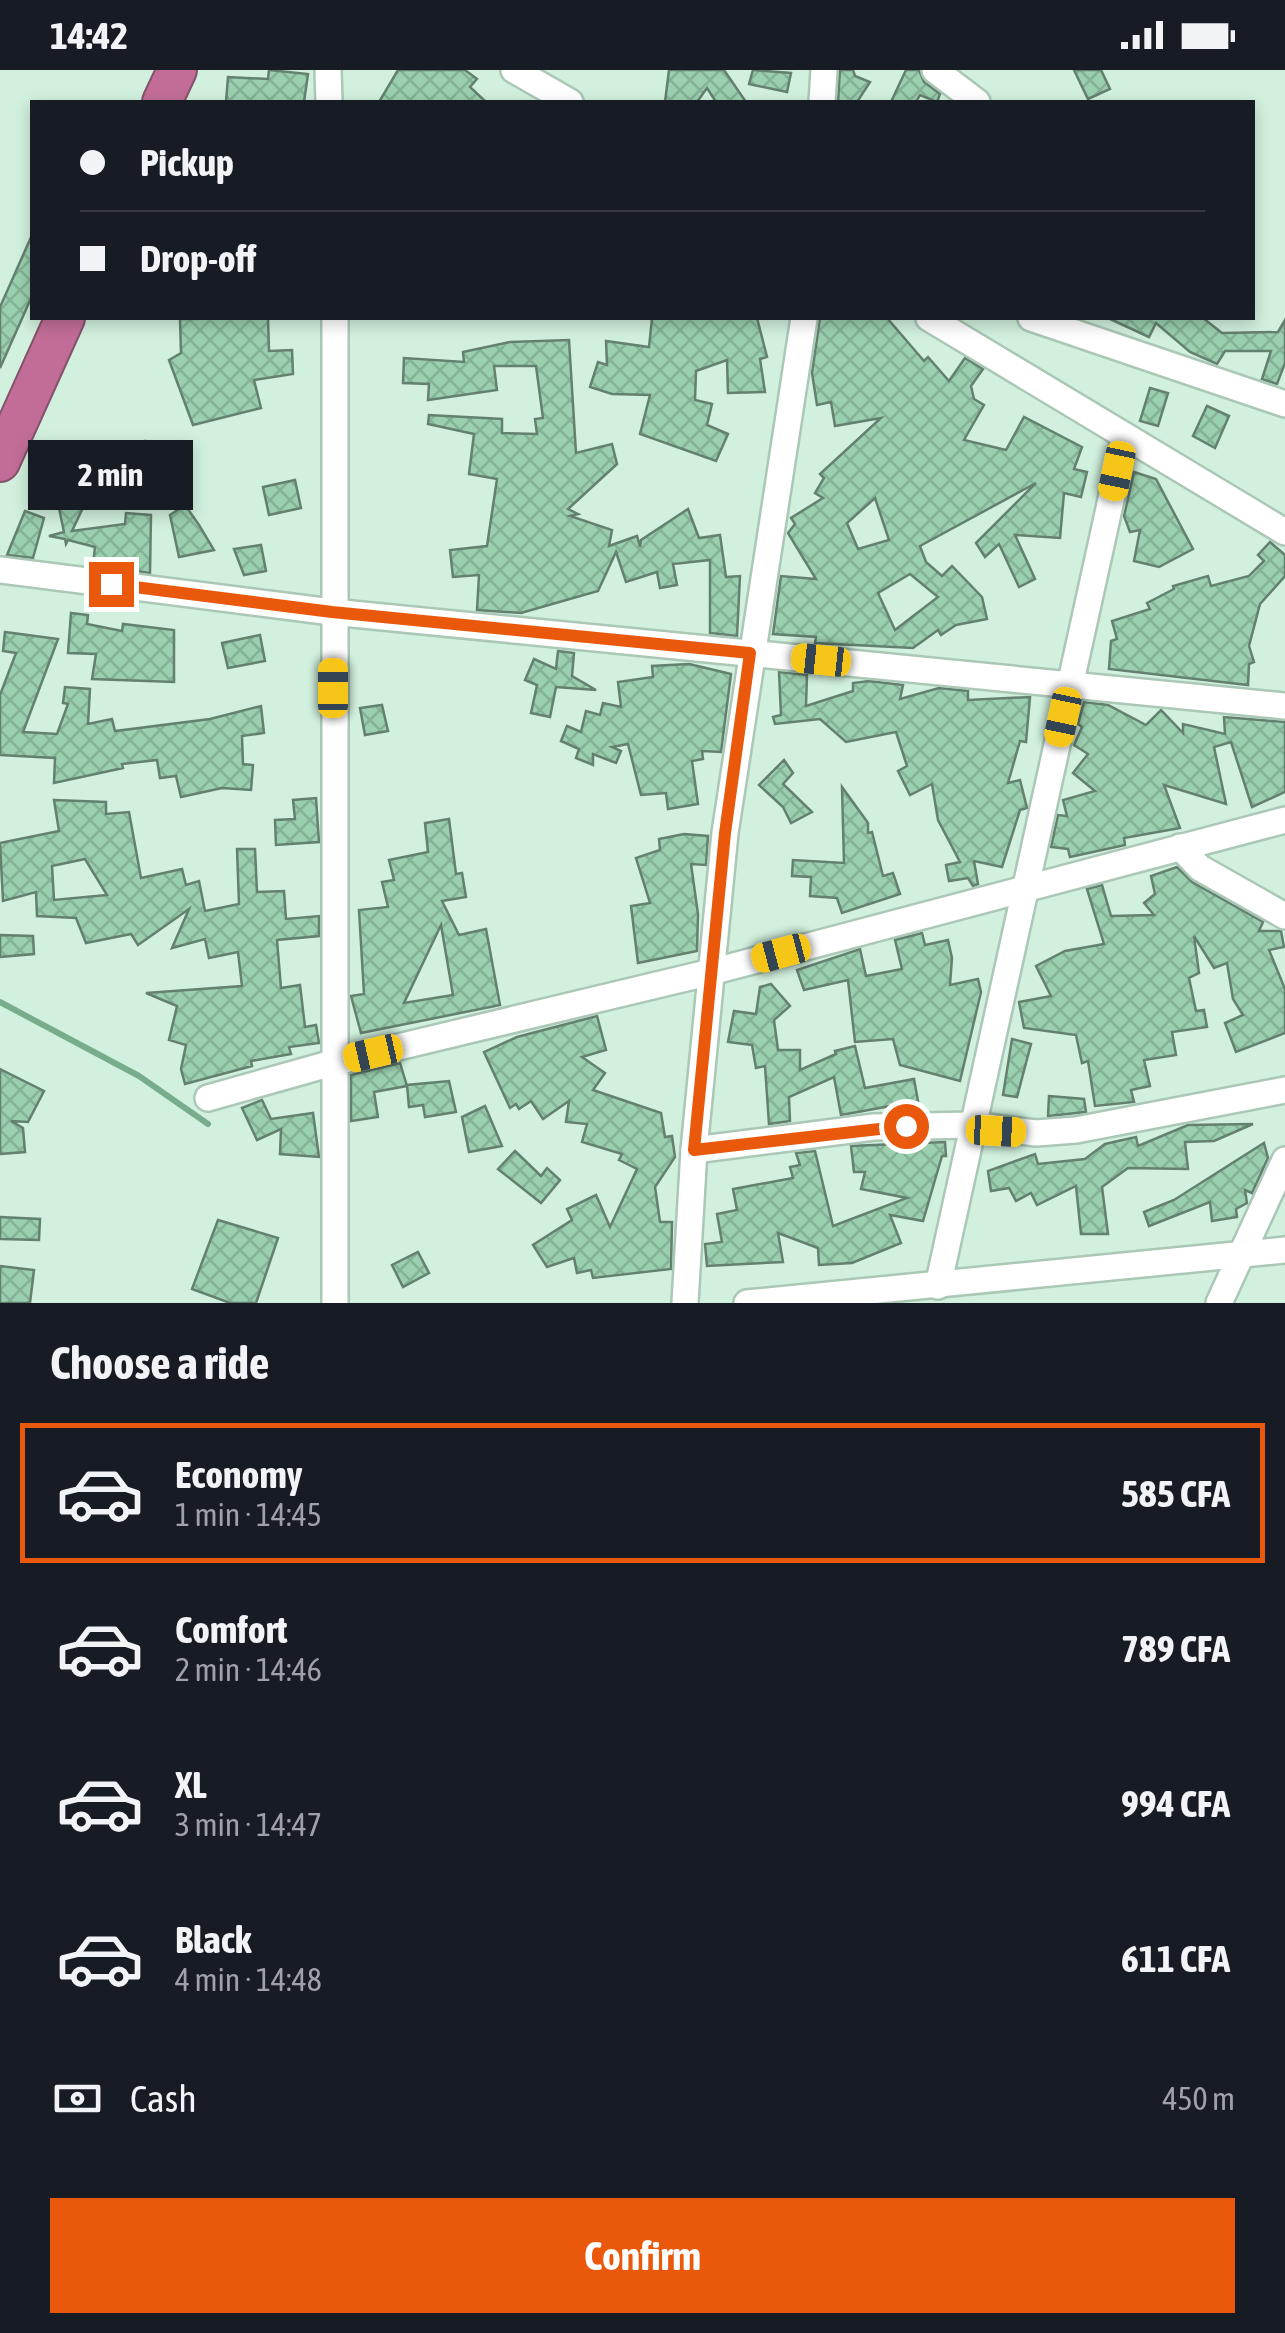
<!DOCTYPE html>
<meta charset="utf-8">
<style>
:root{--surface:#171b24;--page:#242831;--text:#f1f3f6;--muted:#9ea1a6;--line:#363941;--accent:#ea580c}
body{margin:0;font-family:"Asap Condensed",sans-serif;background:var(--page);color:var(--text);height:100vh;display:flex;flex-direction:column;font-size:38px;white-space:nowrap}
*{box-sizing:border-box;margin:0}
p{font-size:32px;color:var(--muted)}
.icon{flex:none;width:55px;height:55px;fill:none;stroke:currentColor;stroke-width:2;stroke-linecap:round;stroke-linejoin:round}
.map{position:relative;height:1233px;overflow:hidden}
.details{display:flex;flex-direction:column;background:var(--surface);flex:1}
.details>*{flex:none}
.guide{position:absolute;left:30px;top:30px;width:1225px;height:220px;border-radius:0px;box-shadow:0 5px 15px #0003;display:grid;align-content:center;height:220px;padding:0 50px;background:var(--surface)}
.end{position:absolute;width:45px;height:45px;margin:-22px;border:12px solid #ea580c;background:#fff;box-shadow:0 0 0 5px #fff}
.from{border-radius:50%}
.bubble{position:absolute;height:70px;border-radius:0px;background:var(--surface);box-shadow:0 5px 15px #0003;font-size:32px;font-weight:700;line-height:70px;text-align:center}
.car{position:absolute;width:30px;height:60px;margin:-30px -15px;border-radius:12px;box-shadow:0 0 8px 2px #0007;background:linear-gradient(#f5c518 24%,#345 0 40%,#f5c518 0 76%,#345 0 86%,#f5c518 0)}
.guide b{display:flex;align-items:center;gap:35px;height:95px;font-size:38px}
.guide b+b{border-top:2px solid var(--line)}
.guide i{width:25px;height:25px;background:var(--text)}
ul{padding:0;list-style:none}
li{display:flex;align-items:center;gap:30px;height:140px;margin:0 20px 15px;padding:0 30px;border:5px solid transparent;border-radius:0px}
li div{flex:1}
li b{display:block;font-size:38px}
li em{font-style:normal;font-weight:700}
li.on{border-color:var(--accent)}
li>.icon{width:90px;height:90px;stroke-width:1.5}
h2{padding:0 50px;font-size:45px;line-height:120px}
.pay{display:flex;align-items:center;gap:25px;height:110px;padding:0 50px;font-size:38px}
.pay p{margin-inline-start:auto}
.primary-button{display:flex;gap:20px;margin-top:auto;padding:20px 50px}
.primary-button a{flex:1;height:115px;border-radius:0px;background:var(--accent);color:#fff;font-size:40px;font-weight:700;line-height:115px;text-align:center}
.status{display:flex;justify-content:space-between;align-items:center;height:70px;padding:0 50px;background:var(--surface);direction:ltr}
.status svg{height:28px;fill:currentColor}
.map>svg:first-child{display:block}
.lines{fill:none;stroke-linecap:round;stroke-linejoin:round}
.stream{stroke:#77ad8d;stroke-width:6}
.building{fill:url(#building-cross-hatch);stroke:#64806f;stroke-width:2.5;fill-rule:evenodd}
.minor-casing{stroke:#aac8b5;stroke-width:30}
.highway-casing{stroke:#85526b;stroke-width:42}
.minor{stroke:#fff;stroke-width:25}
.highway{stroke:#c26d97;stroke-width:38}
.route{stroke:#ea580c;stroke-width:12}
</style>
<div class="status"><b>14:42</b><svg viewBox="0 0 49 12"><path d="M0 12V9h3v3zM5 12V6h3v6zM10 12V3h3v9zM15 12V0h3v12zM26 1h20v11H26zM47 4h2v5h-2z"/></svg></div>
<div class="map">
<svg width="1285" height="1233" viewBox="0 0 1285 1233">
<defs>
<pattern id="building-cross-hatch" width="8" height="8" patternUnits="userSpaceOnUse" patternTransform="scale(2.5)"><rect width="8" height="8" fill="#9ad0af"/><path d="M0 0l8 8M0 8l8-8" fill="none" stroke="#84b296"/></pattern>
</defs>
<rect width="100%" height="100%" fill="#d1f0dd"/>
<g class="lines">
<polyline class="stream" points="0,932 139,1006 208,1054"/>
</g>
<g class="building">
<polygon points="269,0 308,4 304,32 226,32 228,7 268,9"/>
<polygon points="398,0 465,0 477,9 470,17 486,32 379,32"/>
<polygon points="669,0 724,0 746,32 716,32 707,18 697,32 665,32"/>
<polygon points="753,0 791,3 787,22 749,14"/>
<polygon points="840,0 853,0 855,6 870,12 857,32 838,32"/>
<polygon points="906,0 919,0 924,12 940,24 937,32 920,25 916,32 891,32"/>
<polygon points="1074,0 1101,0 1110,19 1088,29"/>
<polygon points="32,165 32,226 0,298 0,237"/>
<polygon points="268,248 269,281 292,280 293,304 254,310 261,338 193,355 169,290 181,283 180,249"/>
<polygon points="661,248 757,248 767,287 760,289 765,322 728,323 727,290 696,301 695,330 712,334 707,355 728,364 716,391 640,364 650,325 612,324 590,317 598,292 607,295 606,271 649,277 652,249"/>
<path d="M820 248H887L924 291 928 287 949 311 965 288 983 299 971 316 974 329 984 335 964 370 1006 380 1024 347 1082 377 1074 399 1087 402 1081 427 1064 423 1060 468 1015 465 1035 509 1019 517 999 474 985 487 976 473 1036 413 920 476 926 492 942 506 952 496 982 527 987 549 956 555 941 565 938 560 913 578 815 573 816 567 773 564 781 506 816 509 788 463 795 454 791 448 823 428 815 423 824 408 820 404 881 348 835 356 831 332 817 335 812 303ZM875 428 889 470 858 479 847 453ZM910 504 938 527 895 560 878 523Z"/>
<polygon points="1108,248 1203,248 1222,263 1278,262 1285,250 1285,293 1277,314 1262,309 1271,281 1225,281 1217,294 1190,282 1156,253 1149,267"/>
<polygon points="569,270 576,383 612,374 617,394 568,439 578,444 570,446 612,460 609,476 637,466 640,477 641,470 688,439 699,468 720,465 726,507 740,506 737,566 710,563 710,490 673,494 677,515 660,518 657,502 626,512 616,482 598,521 521,543 477,540 479,505 453,507 450,480 487,476 497,409 469,404 474,364 428,354 429,345 502,349 502,363 537,364 535,349 543,348 536,296 494,296 497,320 428,330 429,314 403,313 404,288 464,292 463,282 510,272"/>
<polygon points="1150,318 1168,323 1158,356 1140,351"/>
<polygon points="1207,336 1229,346 1215,378 1193,366"/>
<polygon points="145,371 163,389 151,390 151,407 139,420 118,399"/>
<polygon points="1134,402 1156,409 1193,479 1159,497 1134,491 1140,460 1130,462 1124,446"/>
<polygon points="295,410 301,438 269,445 263,417"/>
<polygon points="67,417 88,427 72,461 125,454 126,443 151,445 150,503 93,495 95,477 68,470 66,474 65,469 49,466 64,462 55,419"/>
<polygon points="185,435 199,455 214,480 179,487 170,445"/>
<polygon points="25,441 44,448 33,488 7,485"/>
<polygon points="1270,472 1285,485 1285,506 1260,534 1249,576 1254,592 1249,594 1248,615 1109,599 1111,571 1117,569 1112,551 1150,539 1147,533 1174,519 1173,516 1208,506 1211,516 1249,506 1264,491 1258,485"/>
<polygon points="261,475 266,501 244,505 234,479"/>
<polygon points="71,543 88,545 87,554 122,561 123,554 174,560 174,612 92,609 96,584 68,583"/>
<polygon points="5,562 58,569 23,662 57,664 68,634 63,633 65,617 90,619 88,654 112,649 115,661 210,649 261,636 264,663 242,666 243,694 253,695 251,720 222,718 181,727 176,706 160,708 157,690 122,694 123,698 54,713 55,688 0,685 0,625 16,583 3,581"/>
<polygon points="260,565 265,591 228,598 222,573"/>
<polygon points="558,581 574,583 572,606 596,620 556,617 550,647 531,643 537,615 525,610 534,589 556,599"/>
<polygon points="689,594 731,604 721,682 702,681 703,689 692,691 698,734 668,739 666,723 641,725 628,674 612,677 621,681 616,693 593,684 593,695 576,688 579,679 561,671 567,656 581,662 586,641 600,645 603,633 621,637 618,612 653,607 652,596"/>
<polygon points="779,602 807,605 806,636 853,621 853,613 869,611 903,615 900,629 939,618 968,621 968,630 1030,627 1026,672 1020,671 1008,713 1020,710 1027,738 1020,740 1002,797 974,791 978,814 973,816 968,808 949,811 946,795 960,792 938,750 932,714 910,725 898,701 907,696 896,662 846,672 820,649 775,654 773,647 781,645"/>
<polygon points="1084,632 1108,635 1146,655 1161,640 1183,663 1183,654 1225,664 1224,647 1285,652 1285,722 1252,737 1231,672 1214,677 1226,734 1164,715 1180,758 1124,768 1125,775 1070,787 1068,779 1051,777 1058,745 1067,746 1063,730 1095,721 1073,703 1088,684 1074,675 1082,657 1078,654"/>
<polygon points="382,635 388,661 365,665 360,638"/>
<polygon points="784,690 793,703 783,714 812,742 791,753 783,737 759,715"/>
<polygon points="842,717 868,753 868,763 872,762 883,806 893,803 900,824 842,843 837,828 810,826 811,807 792,806 793,790 844,793"/>
<polygon points="316,728 319,772 276,775 275,750 295,749 293,730"/>
<path d="M54 730 106 732V744L129 742 141 808 182 799 186 815 199 811 205 841 239 834 237 779H255L257 822 284 821 286 849 319 846V866L277 870 281 918 300 915 305 957 316 955 319 973 289 977 291 984 251 991 252 996 185 1014 181 999 186 975 169 970 177 936 146 923 242 916 238 882 209 888 205 869 172 878 189 839 138 875 131 864 86 873 76 848 37 846 36 822 3 831 0 773 59 761ZM85 789 107 825 54 830 52 796Z"/>
<path d="M449 749 456 804 462 803 466 827 442 831 459 865 486 859 500 935 361 963 351 926 364 924 359 840 388 837 382 812 394 810 389 790 428 782 425 753ZM441 855 453 925 404 933Z"/>
<polygon points="684,764 708,766 706,795 691,794 698,844 697,881 638,893 631,836 650,833 636,788 660,780 659,769"/>
<polygon points="1177,797 1192,812 1263,852 1259,861 1281,861 1284,877 1269,880 1285,919 1285,963 1236,982 1225,953 1243,945 1233,929 1227,893 1214,898 1194,866 1199,903 1189,908 1196,941 1204,940 1207,957 1172,962 1176,985 1144,990 1150,1016 1131,1020 1134,1032 1095,1036 1088,991 1082,993 1076,965 1024,958 1019,932 1051,926 1036,896 1065,881 1104,874 1087,819 1102,815 1111,846 1154,845 1144,833 1155,824 1151,806"/>
<polygon points="922,863 925,875 948,870 952,888 950,915 978,909 981,922 960,1011 900,995 893,969 855,972 848,910 804,920 797,900 860,879 866,906 902,899 895,870"/>
<polygon points="0,865 33,866 34,884 0,887"/>
<polygon points="771,914 790,936 774,950 778,980 800,980 800,1000 836,984 835,981 855,976 865,1018 914,1009 918,1031 841,1045 834,1007 789,1027 790,1051 769,1054 765,996 756,998 752,975 728,972 734,941 756,944 760,917"/>
<polygon points="597,946 606,980 582,987 605,1003 593,1020 661,1043 665,1067 672,1066 675,1087 655,1117 660,1152 672,1152 671,1199 593,1208 591,1200 577,1203 574,1188 547,1197 533,1175 572,1150 567,1139 596,1125 610,1157 637,1099 619,1090 622,1084 582,1072 587,1054 566,1052 569,1031 543,1049 531,1031 519,1039 516,1034 510,1038 484,982 517,967"/>
<polygon points="1012,969 1031,974 1017,1027 1003,1025"/>
<polygon points="400,993 407,1016 374,1022 378,1047 351,1051 351,1005"/>
<polygon points="0,999 44,1021 28,1052 11,1051 23,1058 25,1082 0,1084"/>
<polygon points="449,1011 456,1042 425,1047 423,1035 409,1037 407,1015"/>
<polygon points="1049,1026 1084,1029 1086,1042 1048,1046"/>
<polygon points="262,1030 271,1049 313,1043 319,1087 280,1084 281,1059 257,1070 242,1038"/>
<polygon points="485,1036 502,1076 469,1082 462,1047"/>
<polygon points="1253,1054 1214,1071 1185,1072 1188,1099 1128,1098 1102,1117 1108,1164 1081,1164 1076,1116 1037,1135 1031,1123 1016,1131 1009,1118 991,1121 988,1101 1035,1084 1038,1094 1085,1089 1105,1074 1136,1067 1138,1076 1188,1055"/>
<polygon points="945,1072 946,1086 942,1086 923,1151 890,1145 901,1173 852,1193 819,1195 818,1178 778,1163 783,1192 707,1196 705,1174 722,1172 717,1144 737,1140 733,1119 793,1108 790,1097 800,1095 796,1083 815,1081 833,1156 907,1128 861,1119 865,1102 854,1102 851,1076"/>
<polygon points="1264,1073 1268,1088 1252,1123 1245,1120 1247,1133 1236,1139 1237,1147 1212,1151 1210,1132 1149,1156 1144,1142 1174,1130"/>
<polygon points="515,1081 541,1106 547,1098 560,1110 541,1133 498,1099"/>
<polygon points="0,1147 40,1149 39,1170 0,1169"/>
<polygon points="218,1150 278,1168 256,1233 230,1233 192,1219"/>
<polygon points="418,1182 429,1203 403,1217 392,1195"/>
<polygon points="0,1196 34,1200 30,1233 0,1233"/>
</g>
<g class="lines">
<defs>
<g id="minor">
<polyline points="328,0 329,32"/>
<polyline points="514,0 570,32"/>
<polyline points="935,0 977,32"/>
<polyline points="822,32 824,0"/>
<polyline points="335,248 335,1233"/>
<polyline points="929,248 1285,462"/>
<polyline points="1031,248 1285,334"/>
<polyline points="0,500 332,542 1285,636"/>
<polyline points="1180,777 1200,798 1285,846"/>
<polyline points="208,1028 336,992 711,902 1285,750"/>
<polyline points="694,1080 874,1057 972,1055 1036,1063 1076,1060 1285,1020"/>
<polyline points="938,1216 1125,366"/>
<polyline points="685,1233 694,1080 725,763 804,248"/>
<polyline points="747,1233 1285,1180"/>
<polyline points="1219,1233 1285,1090"/>
</g>
<g id="highway">
<polyline points="162,32 177,0"/>
<polyline points="0,392 65,248"/>
</g>
</defs>
<use href="#minor" class="minor-casing"/>
<use href="#highway" class="highway-casing"/>
<use href="#minor" class="minor"/>
<use href="#highway" class="highway"/>
</g>
<g class="lines">
<polyline class="route" points="111,514 332,542 750,583 725,763 694,1080 906,1056"/>
</g>
</svg>
<i class="end from" style="left:906px;top:1056px"></i>
<i class="end" style="left:111px;top:514px"></i>
<div class="bubble" style="left:28px;top:370px;width:165px">2 min</div>
<i class="car" style="left:1117px;top:401px;rotate:192deg"></i>
<i class="car" style="left:821px;top:590px;rotate:276deg"></i>
<i class="car" style="left:333px;top:618px;rotate:0deg"></i>
<i class="car" style="left:1063px;top:647px;rotate:192deg"></i>
<i class="car" style="left:781px;top:883px;rotate:255deg"></i>
<i class="car" style="left:373px;top:983px;rotate:257deg"></i>
<i class="car" style="left:996px;top:1061px;rotate:93deg"></i>
<div class="guide">
<b><i class="from"></i>Pickup</b>
<b><i></i>Drop-off</b>
</div>
</div>
<section class="details">
<h2>Choose a ride</h2>
<ul>
<li class="on"><svg class="icon" aria-label="car" viewBox="0 0 24 24"><path d="M5 17H2v-5l4-1 3-4h7l3 4 3 1v5h-3M9 17h6M6 11h13"/><circle cx="7" cy="17" r="2"/><circle cx="17" cy="17" r="2"/></svg><div><b>Economy</b><p>1 min · 14:45</p></div><em>585 CFA</em></li>
<li><svg class="icon" aria-label="car" viewBox="0 0 24 24"><path d="M5 17H2v-5l4-1 3-4h7l3 4 3 1v5h-3M9 17h6M6 11h13"/><circle cx="7" cy="17" r="2"/><circle cx="17" cy="17" r="2"/></svg><div><b>Comfort</b><p>2 min · 14:46</p></div><em>789 CFA</em></li>
<li><svg class="icon" aria-label="car" viewBox="0 0 24 24"><path d="M5 17H2v-5l4-1 3-4h7l3 4 3 1v5h-3M9 17h6M6 11h13"/><circle cx="7" cy="17" r="2"/><circle cx="17" cy="17" r="2"/></svg><div><b>XL</b><p>3 min · 14:47</p></div><em>994 CFA</em></li>
<li><svg class="icon" aria-label="car" viewBox="0 0 24 24"><path d="M5 17H2v-5l4-1 3-4h7l3 4 3 1v5h-3M9 17h6M6 11h13"/><circle cx="7" cy="17" r="2"/><circle cx="17" cy="17" r="2"/></svg><div><b>Black</b><p>4 min · 14:48</p></div><em>611 CFA</em></li>
</ul>
<div class="pay"><svg class="icon" aria-label="cash" viewBox="0 0 24 24"><path d="M3 7h18v10H3z"/><circle cx="12" cy="12" r="2"/></svg>Cash<p>450 m</p></div>
<div class="primary-button"><a>Confirm</a></div>
</section>
